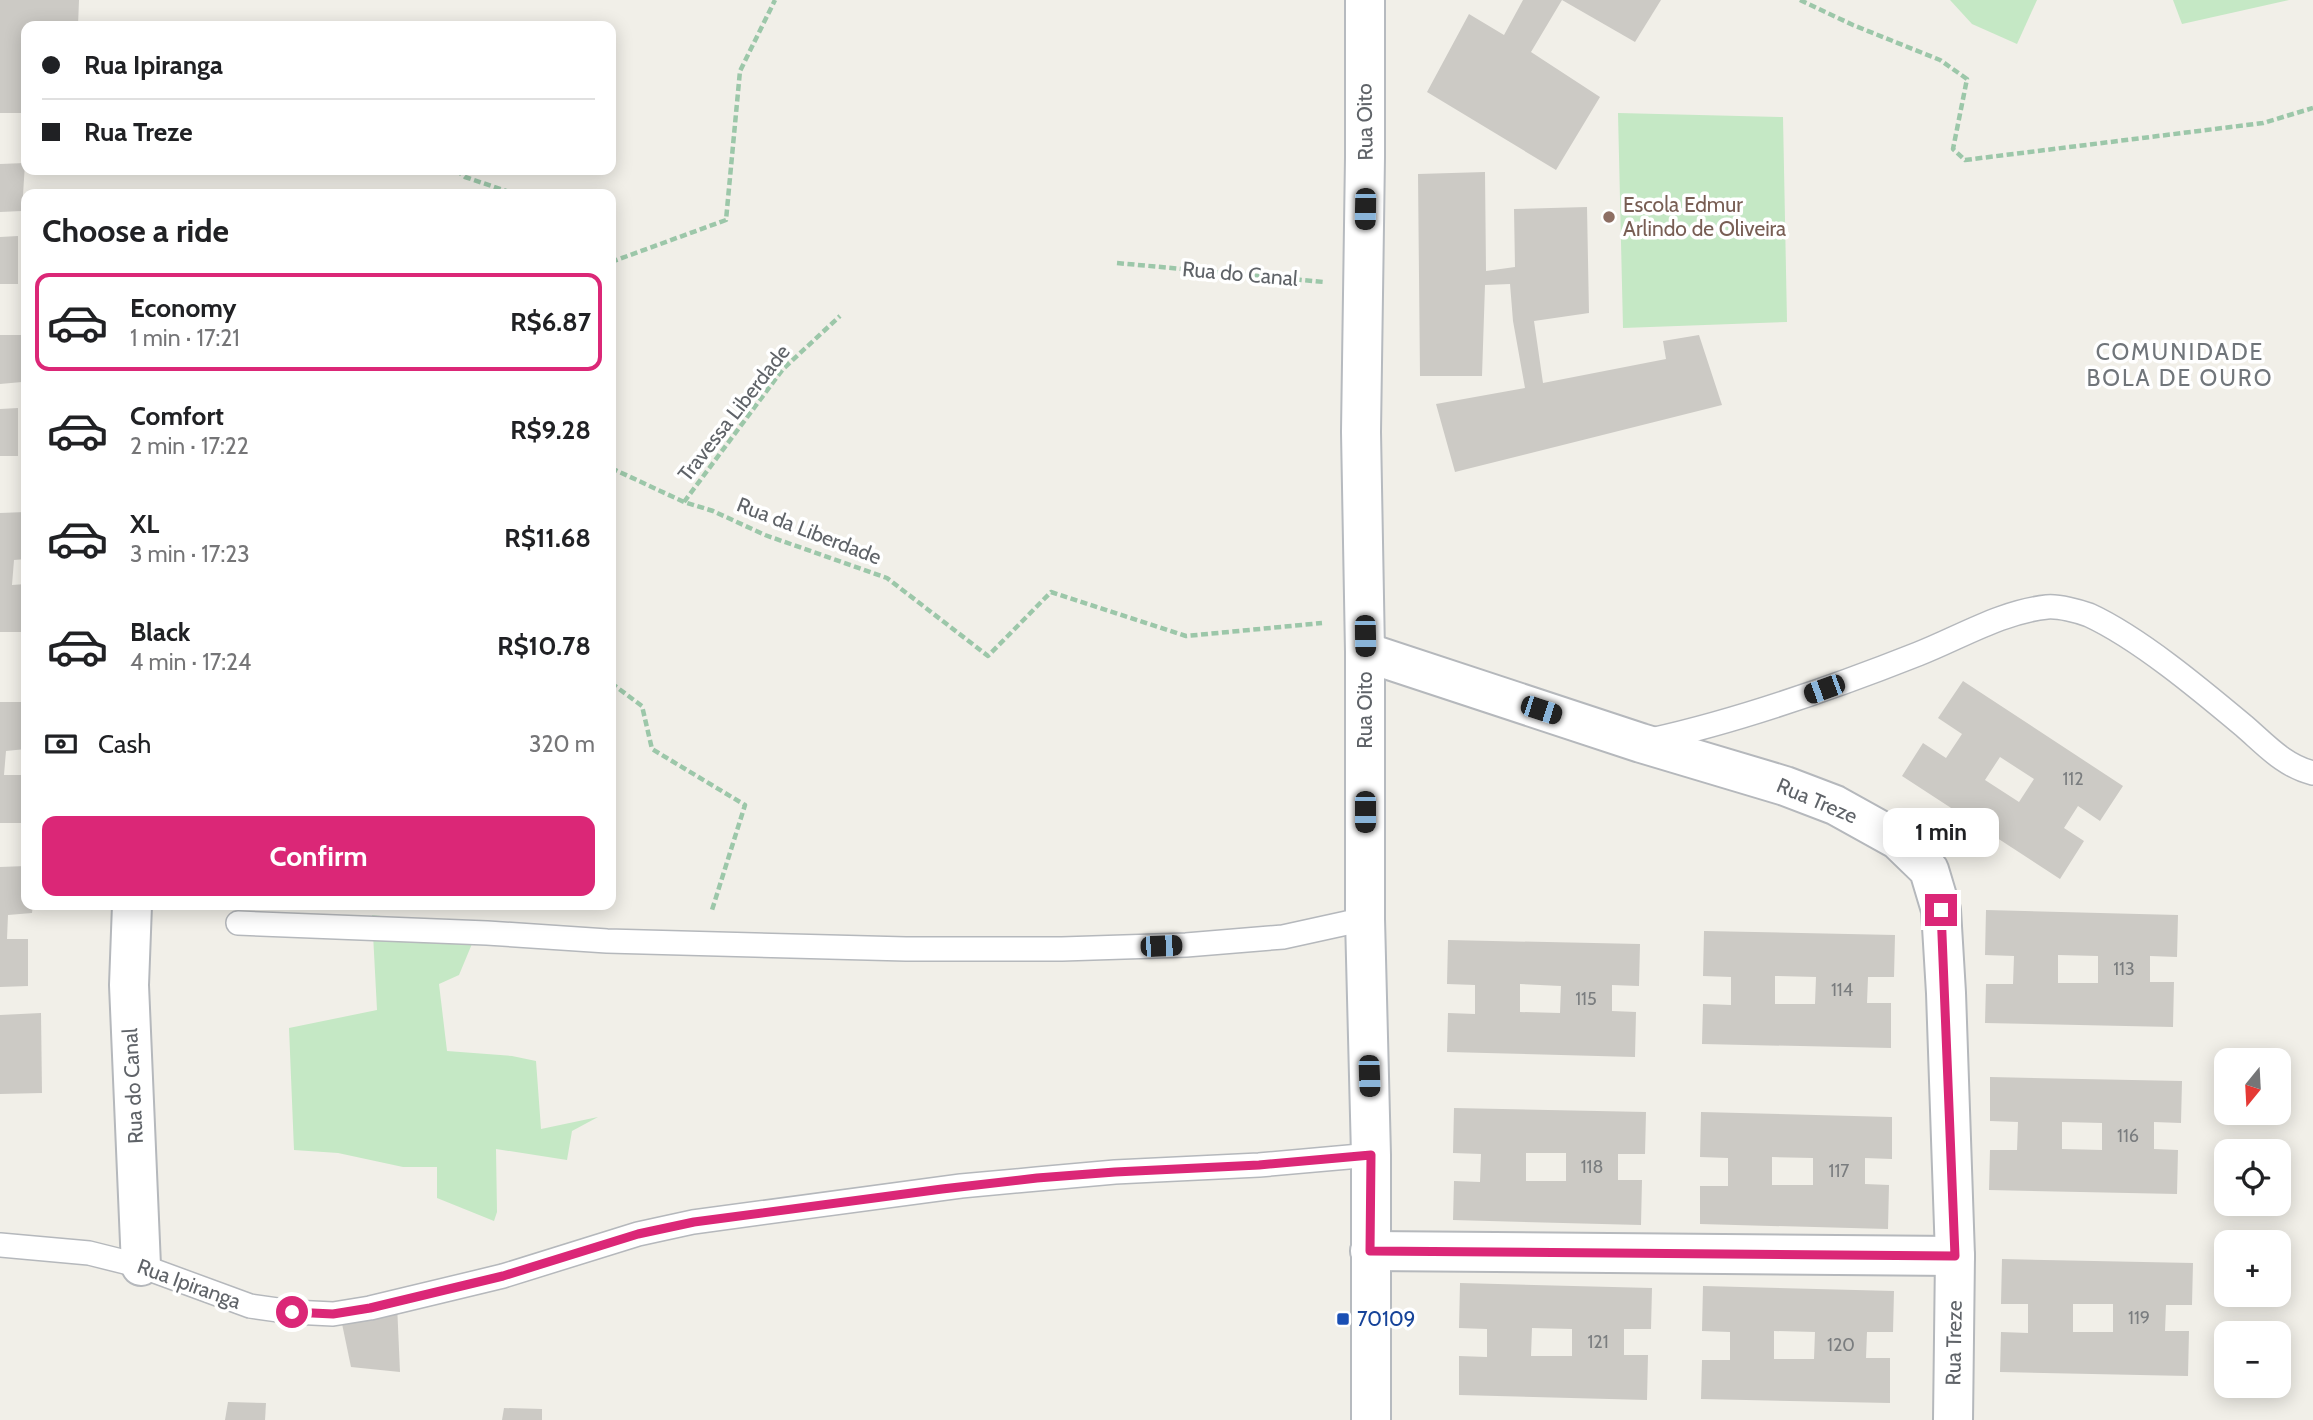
<!DOCTYPE html>
<meta charset="utf-8">
<style>
:root{--surface:#fff;--page:#f6f6f6;--text:#202124;--muted:#757577;--line:#e0e0e0;--accent:#db2777}
body{margin:0;font-family:Cabin,sans-serif;background:var(--page);color:var(--text);height:100vh;display:flex;flex-direction:column;font-size:26px;white-space:nowrap}
*{box-sizing:border-box;margin:0}
p{font-size:23px;color:var(--muted)}
.icon{flex:none;width:38px;height:38px;fill:none;stroke:currentColor;stroke-width:2;stroke-linecap:round;stroke-linejoin:round}
.map{position:relative;flex:1;overflow:hidden}
.panel{position:absolute;left:21px;top:189px;width:595px;height:721px;display:flex;flex-direction:column;background:var(--surface);border-radius:14px;box-shadow:0 4px 18px #0003}
.panel>*{flex:none}
.top-card{position:absolute;left:21px;top:21px;width:595px;height:154px;border-radius:14px;box-shadow:0 4px 18px #0003;display:grid;align-content:center;height:154px;padding:0 21px;background:var(--surface)}
.needle{width:46px;rotate:198deg}
.fabs{position:absolute;left:2214px;top:1048px;display:grid;gap:14px}
.fabs a{display:grid;place-items:center;width:77px;height:77px;border-radius:14px;background:var(--surface);box-shadow:0 4px 18px #0003;font-size:35px}
.end{position:absolute;width:32px;height:32px;margin:-16px;border:9px solid #db2777;background:#fff;box-shadow:0 0 0 4px #fff}
.from{border-radius:50%}
.bubble{position:absolute;height:49px;border-radius:14px;background:var(--surface);box-shadow:0 4px 18px #0003;font-size:23px;font-weight:700;line-height:49px;text-align:center}
.car{position:absolute;width:21px;height:42px;margin:-21px -10px;border-radius:9px;box-shadow:0 0 5px 2px #0007;background:linear-gradient(#222 24%,#8ab4d8 0 40%,#222 0 76%,#8ab4d8 0 86%,#222 0)}
.top-card b{display:flex;align-items:center;gap:24px;height:66px;font-size:26px}
.top-card b+b{border-top:2px solid var(--line)}
.top-card i{width:18px;height:18px;background:var(--text)}
ul{padding:0;list-style:none}
li{display:flex;align-items:center;gap:21px;height:98px;margin:0 14px 10px;padding:0 7px;border:4px solid transparent;border-radius:14px}
li div{flex:1}
li b{display:block;font-size:26px}
li em{font-style:normal;font-weight:700}
li.on{border-color:var(--accent)}
li>.icon{width:63px;height:63px;stroke-width:1.5}
h2{padding:0 21px;font-size:32px;line-height:84px}
.pay{display:flex;align-items:center;gap:18px;height:77px;padding:0 21px;font-size:26px}
.pay p{margin-inline-start:auto}
.cta{display:flex;gap:14px;margin-top:auto;padding:14px 21px}
.cta a{flex:1;height:80px;border-radius:14px;background:var(--accent);color:#fff;font-size:28px;font-weight:700;line-height:80px;text-align:center}
.map>svg:first-child{display:block}
.green{fill:#c5e8c5}
.building{fill:#cccac5;fill-rule:evenodd}
.lines{fill:none;stroke-linecap:round;stroke-linejoin:round}
.lane-casing{stroke:#b5b8bc;stroke-width:26}
.street-casing{stroke:#b5b8bc;stroke-width:42}
.secondary-casing{stroke:#b6babf;stroke-width:42}
.path{stroke:#9cc7a9;stroke-width:4.5;stroke-dasharray:7 3.5;stroke-linecap:butt}
.lane{stroke:#fff;stroke-width:23}
.street{stroke:#fff;stroke-width:38}
.secondary{stroke:#fff;stroke-width:38}
.route{stroke:#db2777;stroke-width:9}
.education-dot{fill:#8d6e63;stroke:#fff;stroke-width:2.5}
.transit-dot{fill:#1a4fb4;stroke:#fff;stroke-width:2.5}
.labels{text-anchor:middle;stroke-width:7;stroke-linejoin:round;paint-order:stroke}
.number-label{font-size:18px;fill:#7a7d7f}
.street-label{font-size:21px;fill:#5f6368;stroke:#fff}
.education-label{font-size:21px;fill:#785e54;stroke:#fff;text-anchor:start}
.transit-label{font-size:21px;fill:#164399;stroke:#fff;text-anchor:start}
.neighbourhood-label{font-size:23px;letter-spacing:2px;fill:#70757a;stroke:#fff}
</style>
<div class="map">
<svg width="2313" height="1420" viewBox="0 0 2313 1420">
<rect width="100%" height="100%" fill="#f1efe8"/>
<g class="green">
<polygon points="1950,0 2037,0 2017,44 1972,24"/>
<polygon points="2173,0 2289,0 2182,24"/>
<polygon points="1618,113 1783,117 1787,322 1623,328"/>
<polygon points="372,915 479,927 459,975 439,984 447,1051 512,1056 536,1061 541,1129 598,1117 572,1131 567,1160 496,1149 497,1212 494,1221 437,1198 437,1167 403,1167 338,1153 294,1150 289,1028 377,1010"/>
</g>
<g class="building">
<polygon points="0,0 79,0 78,26 26,26 26,113 0,113"/>
<polygon points="1523,0 1562,0 1531,52 1600,97 1556,170 1427,92 1469,14 1504,35"/>
<polygon points="1562,0 1661,0 1635,42"/>
<polygon points="25,163 22,211 0,212 0,164"/>
<polygon points="1485,172 1486,271 1515,267 1514,209 1587,207 1589,313 1534,321 1543,383 1666,359 1663,341 1699,335 1722,405 1455,472 1436,404 1525,388 1513,321 1510,284 1485,285 1482,376 1420,376 1418,174"/>
<polygon points="18,236 18,284 0,284 0,237"/>
<polygon points="0,335 25,335 22,382 0,384"/>
<polygon points="18,408 18,456 0,456 0,409"/>
<polygon points="26,512 26,559 14,560 12,585 26,584 26,632 0,632 0,513"/>
<path d="M1963 681 2123 786 2100 821 2078 806 2064 828 2084 841 2060 879 1902 776 1923 743 1946 758 1962 734 1938 718ZM2000 757 2034 779 2019 802 1985 780Z"/>
<polygon points="0,702 26,702 26,749 6,751 4,775 25,775 25,823 0,823"/>
<polygon points="26,866 26,905 33,905 32,913 8,915 7,939 28,939 28,986 0,987 0,867"/>
<path d="M1986 910 2178 915 2177 957 2150 956V982H2174L2173 1027 1985 1023 1986 984H2013L2014 956 1985 955ZM2058 955 2098 956V983H2058Z"/>
<path d="M1704 931 1895 935 1894 977H1868L1867 1003H1891V1048L1702 1044 1703 1004 1731 1005V977L1703 976ZM1775 976 1816 977 1815 1004H1775Z"/>
<path d="M1448 940 1640 944 1639 986 1612 985V1011L1636 1012 1635 1057 1447 1052 1448 1013 1475 1014V985L1447 984ZM1520 984 1561 986 1560 1013 1520 1012Z"/>
<polygon points="41,1013 42,1093 0,1094 0,1015"/>
<path d="M1990 1077 2182 1081 2181 1123 2154 1122V1149L2178 1150 2177 1194 1989 1190 1990 1150H2017L2018 1122 1990 1121ZM2062 1122 2102 1123V1150L2062 1149Z"/>
<path d="M1454 1108 1646 1112 1645 1154H1618V1180H1642L1641 1225 1453 1220 1454 1181 1480 1182 1481 1154 1453 1153ZM1526 1153H1566V1181H1526Z"/>
<path d="M1701 1112 1892 1117V1159L1865 1158V1184L1889 1185 1888 1229 1700 1224V1186H1728V1158L1700 1157ZM1772 1157 1813 1158V1185H1772Z"/>
<path d="M2002 1259 2193 1263 2192 1305H2166L2165 1331H2189L2188 1376 2000 1372 2001 1332 2028 1333V1304H2001ZM2073 1304H2113V1332H2073Z"/>
<path d="M1460 1283 1652 1288 1651 1329H1624V1355H1648L1647 1400 1459 1395V1356L1487 1357V1329L1459 1328ZM1532 1328 1572 1329V1356H1531Z"/>
<path d="M1703 1286 1894 1291 1893 1332H1867L1866 1358H1890V1403L1701 1399 1702 1360H1730V1332L1702 1331ZM1774 1331 1815 1332 1814 1359H1774Z"/>
<polygon points="397,1304 400,1372 351,1367 340,1314"/>
<polygon points="228,1402 266,1403 265,1420 225,1420"/>
<polygon points="504,1408 542,1409 542,1420 502,1420"/>
</g>
<g class="lines">
<defs>
<g id="lane">
<path d="M1651 740C1742 720 1832 688 1918 654 1961 637 2001 612 2047 607 2059 606 2078 611 2089 615 2139 638 2201 690 2244 726 2266 745 2284 766 2313 773"/>
<polyline points="238,923 487,933 607,941 906,949 1062,949 1186,945 1283,937 1365,919"/>
<polyline points="0,1245 89,1253 141,1266 250,1306 292,1312 333,1314 370,1308 503,1276 638,1234 693,1222 961,1186 1037,1179 1115,1172 1259,1165 1371,1155"/>
</g>
<g id="street">
<polyline points="1365,652 1641,743 1785,786 1835,805 1898,840 1929,870 1941,910 1946,993 1955,1256 1953,1420"/>
<polyline points="132,905 129,985 141,1266"/>
<polyline points="1370,1251 1955,1256"/>
</g>
<polyline id="secondary" points="1365,0 1365,157 1361,432 1365,652 1365,919 1371,1155 1371,1420"/>
</defs>
<use href="#lane" class="lane-casing"/>
<use href="#street" class="street-casing"/>
<use href="#secondary" class="secondary-casing"/>
<g class="path">
<polyline points="1800,0 1853,25 1940,60 1967,79 1953,149 1965,160 2263,123 2313,108"/>
<polyline points="456,170 465,177 515,194"/>
<polyline points="611,262 726,220 740,71 775,0"/>
<polyline points="1117,263 1324,282"/>
<polyline points="611,468 684,502 713,511 765,535 887,578 988,656 1051,592 1186,636 1322,623"/>
<polyline points="684,502 783,369 840,316"/>
<polyline points="611,683 642,706 652,749 745,805 712,910"/>
</g>
<use href="#lane" class="lane"/>
<use href="#street" class="street"/>
<use href="#secondary" class="secondary"/>
</g>
<g class="lines">
<polyline class="route" points="292,1312 333,1314 370,1308 503,1276 638,1234 694,1222 942,1189 1037,1178 1115,1172 1259,1165 1371,1155 1370,1251 1955,1256 1941,910"/>
</g>
<circle class="education-dot" cx="1609" cy="217" r="7"/>
<rect class="transit-dot" x="1336" y="1312" width="14" height="14" rx="3.5"/>
<g class="labels">
<g class="number-label">
<text x="2073" y="785">112</text>
<text x="2124" y="975">113</text>
<text x="1842" y="996">114</text>
<text x="1586" y="1005">115</text>
<text x="2128" y="1142">116</text>
<text x="1592" y="1173">118</text>
<text x="1839" y="1177">117</text>
<text x="2139" y="1324">119</text>
<text x="1598" y="1348">121</text>
<text x="1841" y="1351">120</text>
</g>
<g class="street-label">
<text transform="translate(1365 122) rotate(-91)" y="7">Rua Oito</text>
<text transform="translate(1240 274) rotate(5)" y="7">Rua do Canal</text>
<text transform="translate(734 413) rotate(-52)" y="7">Travessa Liberdade</text>
<text transform="translate(809 531) rotate(21)" y="7">Rua da Liberdade</text>
<text transform="translate(1365 710) rotate(-90)" y="7">Rua Oito</text>
<text transform="translate(1817 801) rotate(23)" y="7">Rua Treze</text>
<text transform="translate(133 1086) rotate(-93)" y="7">Rua do Canal</text>
<text transform="translate(189 1284) rotate(20)" y="7">Rua Ipiranga</text>
<text transform="translate(1954 1343) rotate(-89)" y="7">Rua Treze</text>
</g>
<g class="education-label">
<text x="1623" y="212">Escola Edmur<tspan x="1623" dy="24">Arlindo de Oliveira</tspan></text>
</g>
<g class="transit-label">
<text x="1357" y="1326">70109</text>
</g>
<g class="neighbourhood-label">
<text x="2180" y="360">COMUNIDADE<tspan x="2180" dy="26">BOLA DE OURO</tspan></text>
</g>
</g>
</svg>
<div class="fabs">
<a><svg class="needle" viewBox="-14 -14 28 28"><path d="M0-13l5 13h-10z" fill="#e53935"/><path d="M0 13l5-13h-10z" fill="#757577"/></svg></a>
<a><svg class="icon" aria-label="locate" viewBox="0 0 24 24"><circle cx="12" cy="12" r="6"/><path d="M12 2v4M12 18v4M2 12h4M18 12h4"/></svg></a>
<a>+</a>
<a>−</a>
</div>
<i class="end from" style="left:292px;top:1312px"></i>
<i class="end" style="left:1941px;top:910px"></i>
<div class="bubble" style="left:1883px;top:808px;width:116px">1 min</div>
<i class="car" style="left:1365px;top:209px;rotate:181deg"></i>
<i class="car" style="left:1365px;top:636px;rotate:179deg"></i>
<i class="car" style="left:1824px;top:689px;rotate:250deg"></i>
<i class="car" style="left:1541px;top:710px;rotate:108deg"></i>
<i class="car" style="left:1365px;top:812px;rotate:180deg"></i>
<i class="car" style="left:1161px;top:946px;rotate:88deg"></i>
<i class="car" style="left:1369px;top:1076px;rotate:178deg"></i>
<div class="top-card">
<b><i class="from"></i>Rua Ipiranga</b>
<b><i></i>Rua Treze</b>
</div>
<section class="panel">
<h2>Choose a ride</h2>
<ul>
<li class="on"><svg class="icon" aria-label="car" viewBox="0 0 24 24"><path d="M5 17H2v-5l4-1 3-4h7l3 4 3 1v5h-3M9 17h6M6 11h13"/><circle cx="7" cy="17" r="2"/><circle cx="17" cy="17" r="2"/></svg><div><b>Economy</b><p>1 min · 17:21</p></div><em>R$6.87</em></li>
<li><svg class="icon" aria-label="car" viewBox="0 0 24 24"><path d="M5 17H2v-5l4-1 3-4h7l3 4 3 1v5h-3M9 17h6M6 11h13"/><circle cx="7" cy="17" r="2"/><circle cx="17" cy="17" r="2"/></svg><div><b>Comfort</b><p>2 min · 17:22</p></div><em>R$9.28</em></li>
<li><svg class="icon" aria-label="car" viewBox="0 0 24 24"><path d="M5 17H2v-5l4-1 3-4h7l3 4 3 1v5h-3M9 17h6M6 11h13"/><circle cx="7" cy="17" r="2"/><circle cx="17" cy="17" r="2"/></svg><div><b>XL</b><p>3 min · 17:23</p></div><em>R$11.68</em></li>
<li><svg class="icon" aria-label="car" viewBox="0 0 24 24"><path d="M5 17H2v-5l4-1 3-4h7l3 4 3 1v5h-3M9 17h6M6 11h13"/><circle cx="7" cy="17" r="2"/><circle cx="17" cy="17" r="2"/></svg><div><b>Black</b><p>4 min · 17:24</p></div><em>R$10.78</em></li>
</ul>
<div class="pay"><svg class="icon" aria-label="cash" viewBox="0 0 24 24"><path d="M3 7h18v10H3z"/><circle cx="12" cy="12" r="2"/></svg>Cash<p>320 m</p></div>
<div class="cta"><a>Confirm</a></div>
</section>
</div>
